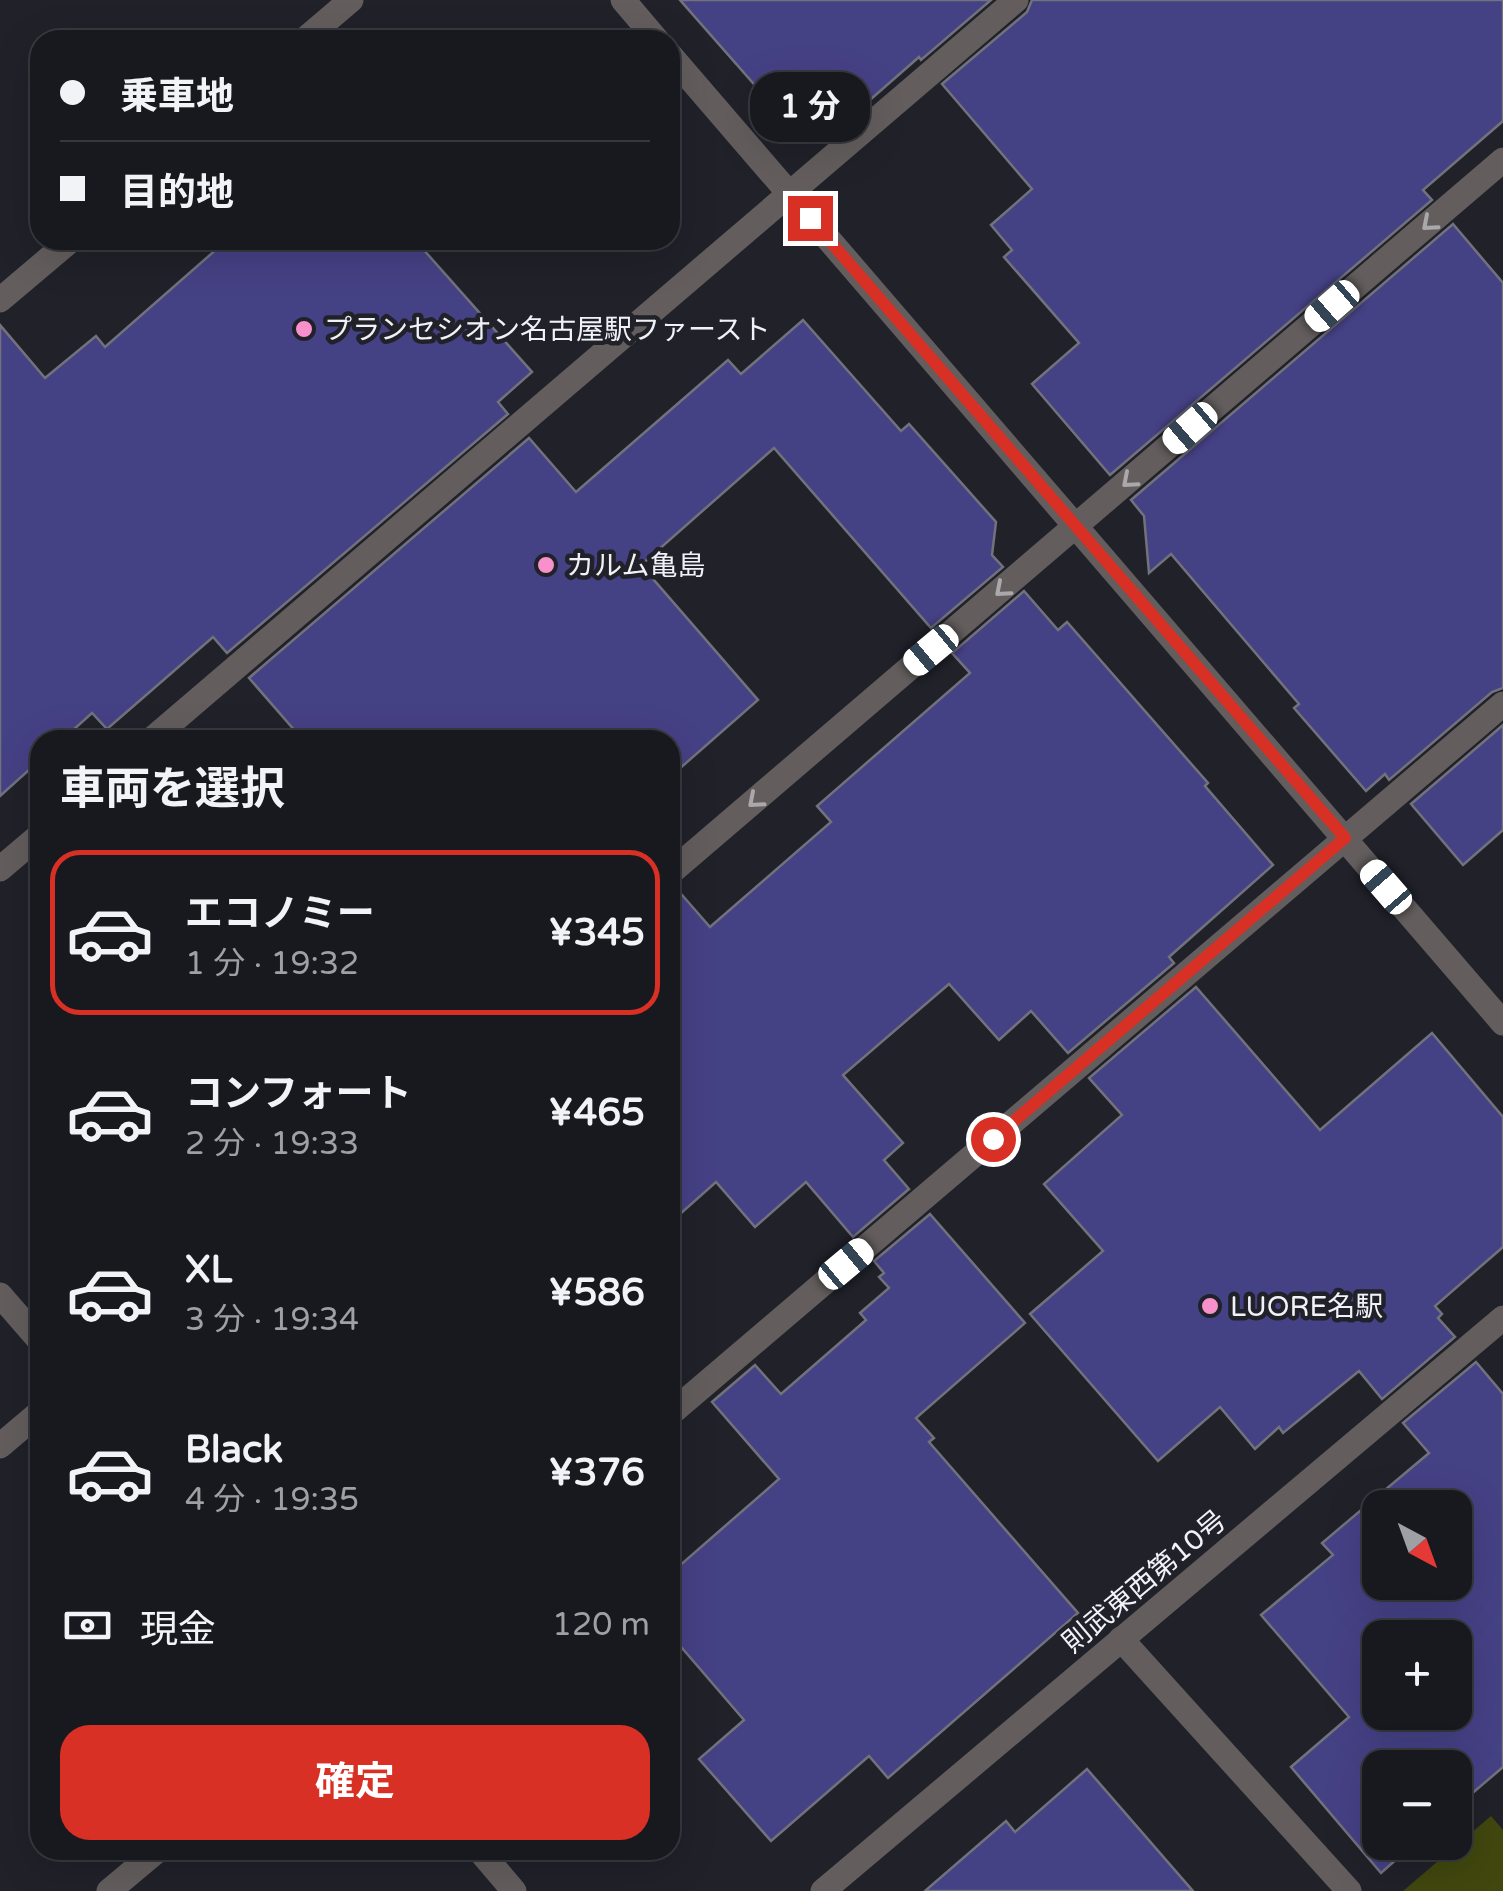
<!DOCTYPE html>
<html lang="ja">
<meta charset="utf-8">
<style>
:root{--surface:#18191f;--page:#25262c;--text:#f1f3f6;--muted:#9fa0a4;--line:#36383d;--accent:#d93025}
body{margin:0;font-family:"Varela Round","Noto Sans JP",sans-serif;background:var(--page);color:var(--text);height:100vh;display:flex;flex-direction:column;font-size:38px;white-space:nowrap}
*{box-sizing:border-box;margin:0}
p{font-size:32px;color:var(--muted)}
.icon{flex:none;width:55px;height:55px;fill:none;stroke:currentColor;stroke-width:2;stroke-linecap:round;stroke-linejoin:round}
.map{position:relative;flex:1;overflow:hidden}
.drawer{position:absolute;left:30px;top:730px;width:650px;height:1130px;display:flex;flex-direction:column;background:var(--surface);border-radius:30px;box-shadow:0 10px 40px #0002,0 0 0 2px var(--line)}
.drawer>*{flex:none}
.top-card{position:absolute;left:30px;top:30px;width:650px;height:220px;border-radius:30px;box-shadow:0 10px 40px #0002,0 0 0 2px var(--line);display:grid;align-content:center;height:220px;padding:0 30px;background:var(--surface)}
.needle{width:65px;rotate:139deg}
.controls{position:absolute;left:1362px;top:1490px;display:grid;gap:20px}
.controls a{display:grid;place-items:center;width:110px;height:110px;border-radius:20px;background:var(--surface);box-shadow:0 10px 40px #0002,0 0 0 2px var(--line);font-size:50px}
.end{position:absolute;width:45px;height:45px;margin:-22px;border:12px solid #d93025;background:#fff;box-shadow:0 0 0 5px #fff}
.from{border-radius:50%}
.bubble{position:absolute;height:70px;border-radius:30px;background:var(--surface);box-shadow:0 10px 40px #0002,0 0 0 2px var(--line);font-size:32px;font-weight:700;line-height:70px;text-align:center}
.car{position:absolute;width:30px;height:60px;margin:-30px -15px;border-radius:12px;box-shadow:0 0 8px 2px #0007;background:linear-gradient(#fff 24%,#345 0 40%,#fff 0 76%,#345 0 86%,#fff 0)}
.top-card b{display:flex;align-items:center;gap:35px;height:95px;font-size:38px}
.top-card b+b{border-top:2px solid var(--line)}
.top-card i{width:25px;height:25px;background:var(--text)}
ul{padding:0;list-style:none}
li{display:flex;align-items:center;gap:30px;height:165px;margin:0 20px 15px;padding:0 10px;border:5px solid transparent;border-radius:30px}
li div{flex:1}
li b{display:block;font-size:38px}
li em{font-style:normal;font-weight:700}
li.current{border-color:var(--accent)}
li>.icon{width:90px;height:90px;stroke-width:1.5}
h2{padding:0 30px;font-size:45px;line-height:120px}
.pay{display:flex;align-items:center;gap:25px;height:110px;padding:0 30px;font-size:38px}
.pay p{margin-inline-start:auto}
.cta{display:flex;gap:20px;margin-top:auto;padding:20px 30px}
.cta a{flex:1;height:115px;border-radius:30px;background:var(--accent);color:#fff;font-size:40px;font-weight:700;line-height:115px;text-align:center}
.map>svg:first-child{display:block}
.green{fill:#41470e}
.building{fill:#454185;stroke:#71727c;stroke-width:2.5;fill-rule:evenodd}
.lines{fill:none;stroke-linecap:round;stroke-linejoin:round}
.minor{stroke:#635e5d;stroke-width:25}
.oneway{stroke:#aaa8aa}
.route{stroke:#d93025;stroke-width:12}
.poi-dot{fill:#f890cb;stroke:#202129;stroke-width:4}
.labels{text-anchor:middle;stroke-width:9;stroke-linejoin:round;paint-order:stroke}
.poi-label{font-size:28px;fill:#f1f2f7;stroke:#202129;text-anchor:start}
.street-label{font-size:28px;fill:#f1f2f7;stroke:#202129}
</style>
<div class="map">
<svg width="1503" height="1891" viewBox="0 0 1503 1891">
<rect width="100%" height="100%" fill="#202129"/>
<polygon class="green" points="1491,1816 1503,1830 1503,1891 1403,1891"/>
<g class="building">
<polygon points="680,0 991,0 921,60 919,57 846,121 836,109 802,139"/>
<polygon points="1032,0 1503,0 1503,121 1423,190 1432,200 1110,475 1032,384 1079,343 1004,257 1012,250 991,225 1032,189 942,84 1027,12"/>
<polygon points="1453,224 1503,283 1503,688 1492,692 1389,780 1385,774 1366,791 1294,708 1299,704 1171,554 1149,573 1144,516 1131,500"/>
<polygon points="227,240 415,240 532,372 498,402 508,414 227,653 213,637 107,729 92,713 62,740 40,740 40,760 0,796 0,325 45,378 96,336 105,347"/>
<polygon points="803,320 901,431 909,424 996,522 992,555 1003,567 931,628 774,448 641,565 758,700 670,777 670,740 303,740 249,678 529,438 576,492 728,360 741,374"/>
<polygon points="1024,591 1058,630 1067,622 1208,783 1205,786 1273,865 1169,957 1174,963 1068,1053 1031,1011 999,1040 949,984 843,1075 903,1143 884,1160 909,1189 853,1237 806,1182 755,1227 716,1182 670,1223 670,889 676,888 710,927 831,822 817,806 970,673 952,653"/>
<polygon points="1503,725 1503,830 1463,865 1411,804"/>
<polygon points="1196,987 1320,1130 1432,1033 1503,1117 1503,1247 1435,1306 1442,1314 1438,1318 1455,1337 1382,1399 1359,1371 1283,1433 1279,1427 1255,1449 1220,1407 1158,1461 1030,1314 1103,1251 1044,1184 1122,1115 1089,1078"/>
<polygon points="930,1214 1025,1323 916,1418 934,1438 929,1442 1078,1613 888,1778 869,1756 771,1841 699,1759 744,1720 670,1634 670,1574 779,1479 712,1402 755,1365 781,1394 866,1320 860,1313 889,1288 879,1277 884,1273 874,1261"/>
<path d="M1476 1362 1503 1394V1767L1455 1808V1768H1380V1842H1416L1381 1873 1291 1767 1349 1717 1261 1615 1333 1555 1322 1543 1429 1453 1403 1423ZM1380 1508H1455V1582H1380ZM1380 1638H1455V1712H1380Z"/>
<polygon points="1087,1769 1193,1891 925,1891 1006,1821 1015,1832"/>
</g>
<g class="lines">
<g class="minor">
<polyline points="623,0 657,40"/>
<polyline points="304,40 351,0"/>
<polyline points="670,55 1503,1023"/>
<polyline points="0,300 71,240"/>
<polyline points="151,740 1016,0"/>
<polyline points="0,869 40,835"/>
<polyline points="670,873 1503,160"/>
<polyline points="0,1295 40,1341"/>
<polyline points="670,1414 1503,704"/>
<polyline points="0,1446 40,1412"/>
<polyline points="1121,1639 1349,1891"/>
<polyline points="479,1850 514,1891"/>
<polyline points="109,1891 158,1850"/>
<polyline points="823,1891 1503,1318"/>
</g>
</g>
<defs><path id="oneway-chevron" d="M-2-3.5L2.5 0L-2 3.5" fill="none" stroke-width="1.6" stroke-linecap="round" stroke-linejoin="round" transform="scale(2.5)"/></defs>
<g class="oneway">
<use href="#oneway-chevron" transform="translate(1429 224) rotate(139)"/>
<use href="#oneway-chevron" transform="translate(1129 481) rotate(139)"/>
<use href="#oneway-chevron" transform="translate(1002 590) rotate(139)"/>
<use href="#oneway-chevron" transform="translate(755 801) rotate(139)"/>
</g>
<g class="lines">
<polyline class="route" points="810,218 1345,838 993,1139"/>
</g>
<g class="poi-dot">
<circle cx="304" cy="329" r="10"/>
<circle cx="546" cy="565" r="10"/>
<circle cx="1210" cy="1306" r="10"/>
</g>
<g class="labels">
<g class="poi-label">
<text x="324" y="339">プランセシオン名古屋駅ファースト</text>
<text x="566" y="575">カルム亀島</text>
<text x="1230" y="1316">LUORE名駅</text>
</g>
<g class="street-label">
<text transform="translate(1144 1581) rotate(-40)" y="10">則武東西第10号</text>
</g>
</g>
</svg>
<div class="controls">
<a><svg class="needle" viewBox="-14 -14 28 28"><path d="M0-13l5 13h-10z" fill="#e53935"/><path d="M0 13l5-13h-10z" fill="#9fa0a4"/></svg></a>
<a>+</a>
<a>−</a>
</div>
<i class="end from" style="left:993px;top:1139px"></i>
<i class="end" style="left:810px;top:218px"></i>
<div class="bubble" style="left:750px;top:72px;width:120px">1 分</div>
<i class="car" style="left:1332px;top:306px;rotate:229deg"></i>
<i class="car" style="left:1190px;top:428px;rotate:229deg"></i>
<i class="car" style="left:931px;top:650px;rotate:230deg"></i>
<i class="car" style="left:1386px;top:887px;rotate:319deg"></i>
<i class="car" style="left:846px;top:1264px;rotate:50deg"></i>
<div class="top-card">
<b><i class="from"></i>乗車地</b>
<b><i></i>目的地</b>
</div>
<section class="drawer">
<h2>車両を選択</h2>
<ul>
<li class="current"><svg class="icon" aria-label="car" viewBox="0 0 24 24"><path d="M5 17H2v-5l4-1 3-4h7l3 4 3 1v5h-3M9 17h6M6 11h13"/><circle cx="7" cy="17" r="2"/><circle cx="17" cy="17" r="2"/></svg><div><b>エコノミー</b><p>1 分 · 19:32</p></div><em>¥345</em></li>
<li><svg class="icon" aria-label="car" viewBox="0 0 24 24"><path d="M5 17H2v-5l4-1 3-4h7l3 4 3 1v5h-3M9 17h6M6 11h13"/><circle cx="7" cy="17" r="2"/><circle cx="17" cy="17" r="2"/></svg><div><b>コンフォート</b><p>2 分 · 19:33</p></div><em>¥465</em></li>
<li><svg class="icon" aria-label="car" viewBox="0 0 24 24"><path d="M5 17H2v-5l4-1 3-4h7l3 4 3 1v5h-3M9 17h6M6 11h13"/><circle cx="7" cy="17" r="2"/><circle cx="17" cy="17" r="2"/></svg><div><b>XL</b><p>3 分 · 19:34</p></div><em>¥586</em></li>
<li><svg class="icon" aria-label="car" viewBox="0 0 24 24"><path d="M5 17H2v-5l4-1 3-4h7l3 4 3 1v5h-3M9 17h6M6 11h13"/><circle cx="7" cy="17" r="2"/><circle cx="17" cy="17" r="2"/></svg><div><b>Black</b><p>4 分 · 19:35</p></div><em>¥376</em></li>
</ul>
<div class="pay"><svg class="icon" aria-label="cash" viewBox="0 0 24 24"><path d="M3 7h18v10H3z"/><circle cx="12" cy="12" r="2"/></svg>現金<p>120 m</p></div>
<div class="cta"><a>確定</a></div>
</section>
</div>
